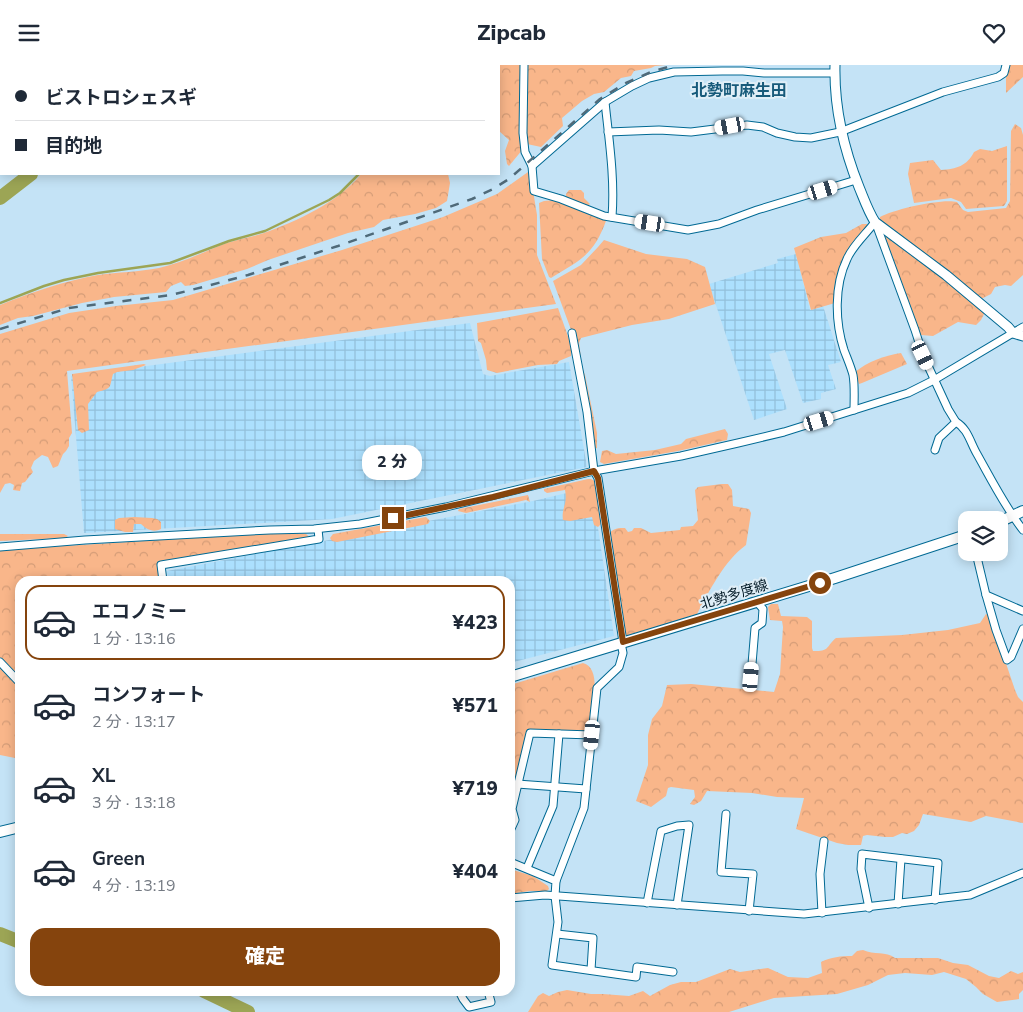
<!DOCTYPE html>
<html lang="ja">
<meta charset="utf-8">
<style>
:root{--surface:#fff;--page:#f2f2f3;--text:#1f2937;--muted:#747a83;--line:#e0e1e3;--accent:#85440d}
body{margin:0;font-family:"Nunito Sans","Noto Sans JP",sans-serif;background:var(--page);color:var(--text);height:100vh;display:flex;flex-direction:column;font-size:19px;white-space:nowrap}
*{box-sizing:border-box;margin:0}
p{font-size:16px;color:var(--muted)}
.icon{flex:none;width:28px;height:28px;fill:none;stroke:currentColor;stroke-width:2;stroke-linecap:round;stroke-linejoin:round}
.map{position:relative;flex:1;overflow:hidden}
.panel{position:absolute;left:15px;top:511px;width:500px;height:420px;display:flex;flex-direction:column;background:var(--surface);border-radius:15px;box-shadow:0 2px 12px #0003}
.panel>*{flex:none}
.hud{position:absolute;left:0px;top:0px;width:500px;height:110px;box-shadow:0 2px 12px #0003;display:grid;align-content:center;height:110px;padding:0 15px;background:var(--surface)}
.tools{position:absolute;left:958px;top:446px;display:grid;gap:10px}
.tools a{display:grid;place-items:center;width:50px;height:50px;border-radius:10px;background:var(--surface);box-shadow:0 2px 12px #0003;font-size:25px}
.end{position:absolute;width:22px;height:22px;margin:-11px;border:6px solid #85440d;background:#fff;box-shadow:0 0 0 2px #fff}
.from{border-radius:50%}
.bubble{position:absolute;height:35px;border-radius:15px;background:var(--surface);box-shadow:0 2px 12px #0003;font-size:16px;font-weight:800;line-height:35px;text-align:center}
.car{position:absolute;width:15px;height:30px;margin:-15px -8px;border-radius:6px;box-shadow:0 0 4px 1px #0007;background:linear-gradient(#fff 24%,#345 0 40%,#fff 0 76%,#345 0 86%,#fff 0)}
.hud b{display:flex;align-items:center;gap:18px;height:48px;font-size:19px}
.hud b+b{border-top:1px solid var(--line)}
.hud i{width:12px;height:12px;background:var(--text)}
ul{padding:9px 0 0;list-style:none}
li{display:flex;align-items:center;gap:15px;height:75px;margin:0 10px 8px;padding:0 5px;border:2px solid transparent;border-radius:15px}
li div{flex:1}
li b{display:block;font-size:19px}
li em{font-style:normal;font-weight:800}
li.selected{border-color:var(--accent)}
li>.icon{width:45px;height:45px;stroke-width:1.5}
.cta{display:flex;gap:10px;margin-top:auto;padding:10px 15px}
.cta a{flex:1;height:58px;border-radius:15px;background:var(--accent);color:#fff;font-size:20px;font-weight:800;line-height:58px;text-align:center}
header{display:flex;justify-content:space-between;align-items:center;height:65px;padding:0 15px;background:var(--surface);font-size:22px;font-weight:800}
.map>svg:first-child{display:block}
.industrial{fill:url(#industrial-grid)}
.forest{fill:url(#forest-crowns)}
.lines{fill:none;stroke-linecap:round;stroke-linejoin:round}
.stream{stroke:#9ca555;stroke-width:2.5}
.river{stroke:#9ca555;stroke-width:14}
.minor-casing{stroke:#006993;stroke-width:9}
.secondary-casing{stroke:#006993;stroke-width:11}
.primary-casing{stroke:#006993;stroke-width:12}
.minor{stroke:#fff;stroke-width:7}
.secondary{stroke:#fff;stroke-width:9}
.primary{stroke:#fff;stroke-width:10}
.rail{stroke:#4f6a79;stroke-width:2.5;stroke-dasharray:9 9;stroke-linecap:butt}
.route{stroke:#85440d;stroke-width:6}
.labels{text-anchor:middle;stroke-width:4;stroke-linejoin:round;paint-order:stroke}
.street-label{font-size:14px;fill:#001825;stroke:#dfeef7}
.quarter-label{font-size:16px;font-weight:bold;fill:#175a7a;stroke:#dfeef7}
</style>
<header><svg class="icon" aria-label="menu" viewBox="0 0 24 24"><path d="M4 6h16M4 12h16M4 18h16"/></svg>Zipcab<svg class="icon" aria-label="heart" viewBox="0 0 24 24"><path d="M12 20l-8-8c-3-5 5-10 8-4 3-6 11-1 8 4z"/></svg></header>
<div class="map">
<svg width="1023" height="947" viewBox="0 0 1023 947">
<defs>
<pattern id="industrial-grid" width="8" height="8" patternUnits="userSpaceOnUse" patternTransform="scale(1.25)"><rect width="8" height="8" fill="#ace0fe"/><path d="M0 4h8M4 0v8" fill="none" stroke="#92bfda"/></pattern>
<pattern id="forest-crowns" width="20" height="18" patternUnits="userSpaceOnUse" patternTransform="scale(1.25)"><rect width="20" height="18" fill="#f9b68a"/><path d="M2 6a3 3 0 1 1 6 0M12 15a3 3 0 1 1 6 0" fill="none" stroke="#d49c77"/></pattern>
</defs>
<rect width="100%" height="100%" fill="#c4e3f6"/>
<g class="industrial">
<polygon points="796,189 810,245 823,241 841,297 828,300 836,324 821,328 821,334 803,338 785,285 769,289 787,344 754,355 709,219 778,198 777,194"/>
<polygon points="470,258 483,309 490,311 569,297 587,402 332,454 84,468 71,311"/>
<polygon points="592,422 614,571 510,598 510,516 169,516 167,506 533,436"/>
</g>
<g class="forest">
<polygon points="487,0 523,0 523,84 509,101 507,99 505,86 509,75 499,66 499,1 487,1"/>
<polygon points="526,0 666,0 655,1 651,3 634,6 631,11 621,13 604,27 594,29 582,36 562,53 563,61 541,82 527,79 524,61"/>
<polygon points="1009,0 1023,0 1023,12 1006,28 1006,13"/>
<path d="M1015 59 1021 63 1023 70V210L1011 221 1005 220 995 222 991 229 981 234 880 156V152C894 144 943 133 957 137L963 145 968 147 1006 143 1010 136 1011 66Z"/>
<path d="M1007 81V136L1004 141 966 144 961 137 951 133 914 138 908 109 910 98 933 95 941 105C956 104 967 101 974 87L980 84 992 86Z"/>
<polygon points="528,107 530,107 537,150 537,190 556,239 67,306 72,368 69,373 69,381 66,386 63,389 58,401 53,403 48,392 42,390 34,396 31,403 33,407 25,417 22,418 20,426 13,425 14,420 10,418 5,419 0,428 0,269 69,248 116,241 173,235 342,185 443,152 497,129"/>
<path d="M361 109H448L450 118 447 136 436 143 415 149 383 155 374 162 348 168 268 195 247 204 193 220 185 221 181 217 171 221 166 227 114 232 82 238 33 251 18 253 0 260V240C32 227 64 216 98 210 118 207 139 207 159 203 182 198 205 186 227 178 239 174 252 172 264 168 297 156 339 137 361 109Z"/>
<polygon points="569,125 581,125 584,128 584,133 590,139 587,141 566,134 566,129"/>
<path d="M555 135 595 152 607 153C594 190 582 194 551 213L549 212 542 194 539 138 544 136Z"/>
<polygon points="862,159 867,159 867,163 845,190 839,207 835,238 811,245 794,183 821,172 846,168"/>
<polygon points="881,168 982,242 985,247 981,255 976,260 958,257 933,271 921,270 918,267"/>
<polygon points="604,175 646,189 687,194 705,202 715,239 669,254 632,260 581,273 579,278 581,293 578,293 573,270 553,216 581,200 598,182"/>
<polygon points="558,243 571,280 571,291 559,296 557,299 538,300 497,308 487,305 486,295 481,278 478,276 477,258"/>
<path d="M901 288 907 299 862 318 859 319 855 307C867 297 886 290 901 288Z"/>
<path d="M144 299 146 300 133 305 117 307 113 309C109 323 113 323 97 327L88 339 89 365 82 368 78 365 72 309Z"/>
<polygon points="580,302 582,302 585,310 597,368 597,383 594,384"/>
<polygon points="725,364 728,369 727,375 678,386 604,399 600,397 602,386 607,385 616,389 655,385 681,379 686,374"/>
<path d="M588 414H591L596 417 602 458 598 462 594 460 592 452 570 456 563 455C561 443 568 440 565 425L547 428 544 426V424Z"/>
<path d="M722 419H728L732 425 733 441 749 444 751 448 746 480C724 496 710 525 697 549L625 572 609 469C613 463 619 463 625 463L628 467 632 466 634 463H641L651 468 680 465 681 462 693 461 698 455 695 425 698 422Z"/>
<polygon points="528,430 530,437 526,435 466,448 458,446 459,444"/>
<path d="M134 452 152 453 157 454 161 457V464C153 468 146 464 141 459H134L133 467H125L115 464V455L119 453Z"/>
<polygon points="426,452 430,456 428,459 337,477 332,476 330,473 333,469"/>
<polygon points="271,468 306,469 312,474 159,499 162,516 20,516 20,616 0,593 0,485"/>
<polygon points="0,469 64,469 68,471 65,473 0,476"/>
<path d="M771 539H778L781 551 807 552 812 556V583L813 586C830 587 826 581 836 573L902 570 948 565 980 558 986 549 990 551 1015 625 1018 632 1023 637V758L986 751 971 757 923 749 919 760 914 766 907 769 902 768 893 772H885L867 770 863 771 861 780H848L837 778 796 764 804 733 777 732 752 728 707 726 701 736 694 740 690 739 695 732 694 725 671 722 668 723 666 731 651 742 636 736 648 700V670L652 654 662 641 667 620 691 619 774 627 780 609 783 562 782 556 770 555 768 542Z"/>
<path d="M583 598C604 603 591 650 589 665L587 668 528 665 510 739V620Z"/>
<polygon points="0,600 20,624 20,694 0,690"/>
<polygon points="513,805 533,811 548,821 549,824 547,826 530,826 510,829 510,811"/>
<path d="M863 885C874 890 886 886 895 893H938L953 898 968 900 989 911 999 913 1011 906 1018 909 1023 907V925L1019 929V934L997 937 983 929 976 922 966 914 944 907 932 910 905 908 888 910 868 920 837 929 774 933 729 947H528L538 931 543 928 549 931 558 927 567 925 591 929H603L629 931 643 926 650 931 670 920 681 917H696L730 904 740 907 768 903 788 912 808 913 822 908 821 897C831 892 841 891 852 891L857 886Z"/>
</g>
<g class="lines">
<g class="stream">
<polyline points="447,1 447,0"/>
<polyline points="0,238 44,221 64,215 98,208 170,198 229,176 265,166 329,135 340,128 359,109"/>
</g>
<g class="river">
<polyline points="139,1 140,0"/>
<polyline points="0,133 31,109"/>
<polyline points="0,869 20,877"/>
<polyline points="204,926 248,947"/>
</g>
<defs>
<g id="minor">
<polyline points="524,0 523,68 525,87 532,101 534,126 561,134 604,151 688,165 719,159 757,145 856,115"/>
<path d="M605 37C609 75 615 114 612 152"/>
<polyline points="608,67 659,65 691,67 747,60 763,62 777,68 795,72 811,73 840,67 943,27 998,12 1004,8 1006,0"/>
<polyline points="532,101 605,37 632,21 649,13 674,7 722,6 743,6 764,8 835,8"/>
<polyline points="876,159 915,265 923,290 948,344 956,357 939,373 935,385"/>
<polyline points="572,268 587,347 594,406 598,413 623,577"/>
<path d="M854 345C854 334 855 321 853 310 851 302 847 293 844 285 835 257 834 221 847 194 853 180 866 169 875 157"/>
<path d="M956 357C968 364 970 377 977 389 991 414 1005 442 1023 465"/>
<polyline points="0,482 85,475 270,465 314,464 360,459 446,442 594,406 681,391 738,378 784,367 854,345 908,328 934,315 1023,262"/>
<polyline points="976,488 986,530 1023,546"/>
<polyline points="163,516 161,500 319,474 318,464"/>
<polyline points="986,530 996,565 1007,595 1011,592 1023,564"/>
<polyline points="0,597 20,618"/>
<polyline points="751,611 755,563 762,558 763,544 757,537"/>
<polyline points="517,719 586,724"/>
<polyline points="726,749 721,807 753,809 749,846"/>
<polyline points="510,766 515,755 512,744 530,668 592,670"/>
<polyline points="510,797 556,816 555,831 558,857 552,900 636,912 637,902 673,907"/>
<polyline points="527,803 553,741 559,669"/>
<polyline points="556,816 584,743 597,623 619,602 623,588 621,578"/>
<polyline points="510,833 545,830 804,849 970,830 1023,808"/>
<polyline points="647,838 661,766 677,761 689,760 677,840"/>
<polyline points="898,839 901,794"/>
<polyline points="869,843 861,804 862,789 938,798 935,835"/>
<polyline points="822,848 820,809 824,776"/>
<polyline points="557,869 593,873 591,905"/>
<polyline points="459,926 463,934 469,942 491,937 488,926"/>
</g>
<path id="secondary" d="M835 0C834 43 843 82 859 122 864 134 868 146 875 157L946 210 1008 262 1013 268 1023 271"/>
<g id="primary">
<polyline points="999,457 1023,446"/>
<polyline points="510,612 835,513 966,470"/>
<polyline points="0,767 20,762"/>
</g>
</defs>
<use href="#minor" class="minor-casing"/>
<use href="#secondary" class="secondary-casing"/>
<use href="#primary" class="primary-casing"/>
<use href="#minor" class="minor"/>
<use href="#secondary" class="secondary"/>
<use href="#primary" class="primary"/>
<polyline class="rail" points="0,264 69,243 171,230 207,221 248,210 338,181 472,134 493,124 509,114 600,34 626,18 651,7 675,0"/>
</g>
<g class="lines">
<polyline class="route" points="393,453 493,432 594,406 598,413 623,577 820,518"/>
</g>
<g class="labels">
<g class="street-label">
<text transform="translate(734 529) rotate(-17)" y="5">北勢多度線</text>
</g>
<g class="quarter-label">
<text x="739" y="31">北勢町麻生田</text>
</g>
</g>
</svg>
<div class="tools">
<a><svg class="icon" aria-label="layers" viewBox="0 0 24 24"><path d="M12 4l9 5-9 5-9-5zM3 14l9 5 9-5"/></svg></a>
</div>
<i class="end from" style="left:820px;top:518px"></i>
<i class="end" style="left:393px;top:453px"></i>
<div class="bubble" style="left:362px;top:380px;width:60px">2 分</div>
<i class="car" style="left:730px;top:61px;rotate:260deg"></i>
<i class="car" style="left:823px;top:125px;rotate:73deg"></i>
<i class="car" style="left:650px;top:158px;rotate:279deg"></i>
<i class="car" style="left:923px;top:290px;rotate:155deg"></i>
<i class="car" style="left:819px;top:356px;rotate:73deg"></i>
<i class="car" style="left:751px;top:612px;rotate:5deg"></i>
<i class="car" style="left:592px;top:670px;rotate:186deg"></i>
<div class="hud">
<b><i class="from"></i>ビストロシェスギ</b>
<b><i></i>目的地</b>
</div>
<section class="panel">
<ul>
<li class="selected"><svg class="icon" aria-label="car" viewBox="0 0 24 24"><path d="M5 17H2v-5l4-1 3-4h7l3 4 3 1v5h-3M9 17h6M6 11h13"/><circle cx="7" cy="17" r="2"/><circle cx="17" cy="17" r="2"/></svg><div><b>エコノミー</b><p>1 分 · 13:16</p></div><em>¥423</em></li>
<li><svg class="icon" aria-label="car" viewBox="0 0 24 24"><path d="M5 17H2v-5l4-1 3-4h7l3 4 3 1v5h-3M9 17h6M6 11h13"/><circle cx="7" cy="17" r="2"/><circle cx="17" cy="17" r="2"/></svg><div><b>コンフォート</b><p>2 分 · 13:17</p></div><em>¥571</em></li>
<li><svg class="icon" aria-label="car" viewBox="0 0 24 24"><path d="M5 17H2v-5l4-1 3-4h7l3 4 3 1v5h-3M9 17h6M6 11h13"/><circle cx="7" cy="17" r="2"/><circle cx="17" cy="17" r="2"/></svg><div><b>XL</b><p>3 分 · 13:18</p></div><em>¥719</em></li>
<li><svg class="icon" aria-label="car" viewBox="0 0 24 24"><path d="M5 17H2v-5l4-1 3-4h7l3 4 3 1v5h-3M9 17h6M6 11h13"/><circle cx="7" cy="17" r="2"/><circle cx="17" cy="17" r="2"/></svg><div><b>Green</b><p>4 分 · 13:19</p></div><em>¥404</em></li>
</ul>
<div class="cta"><a>確定</a></div>
</section>
</div>
